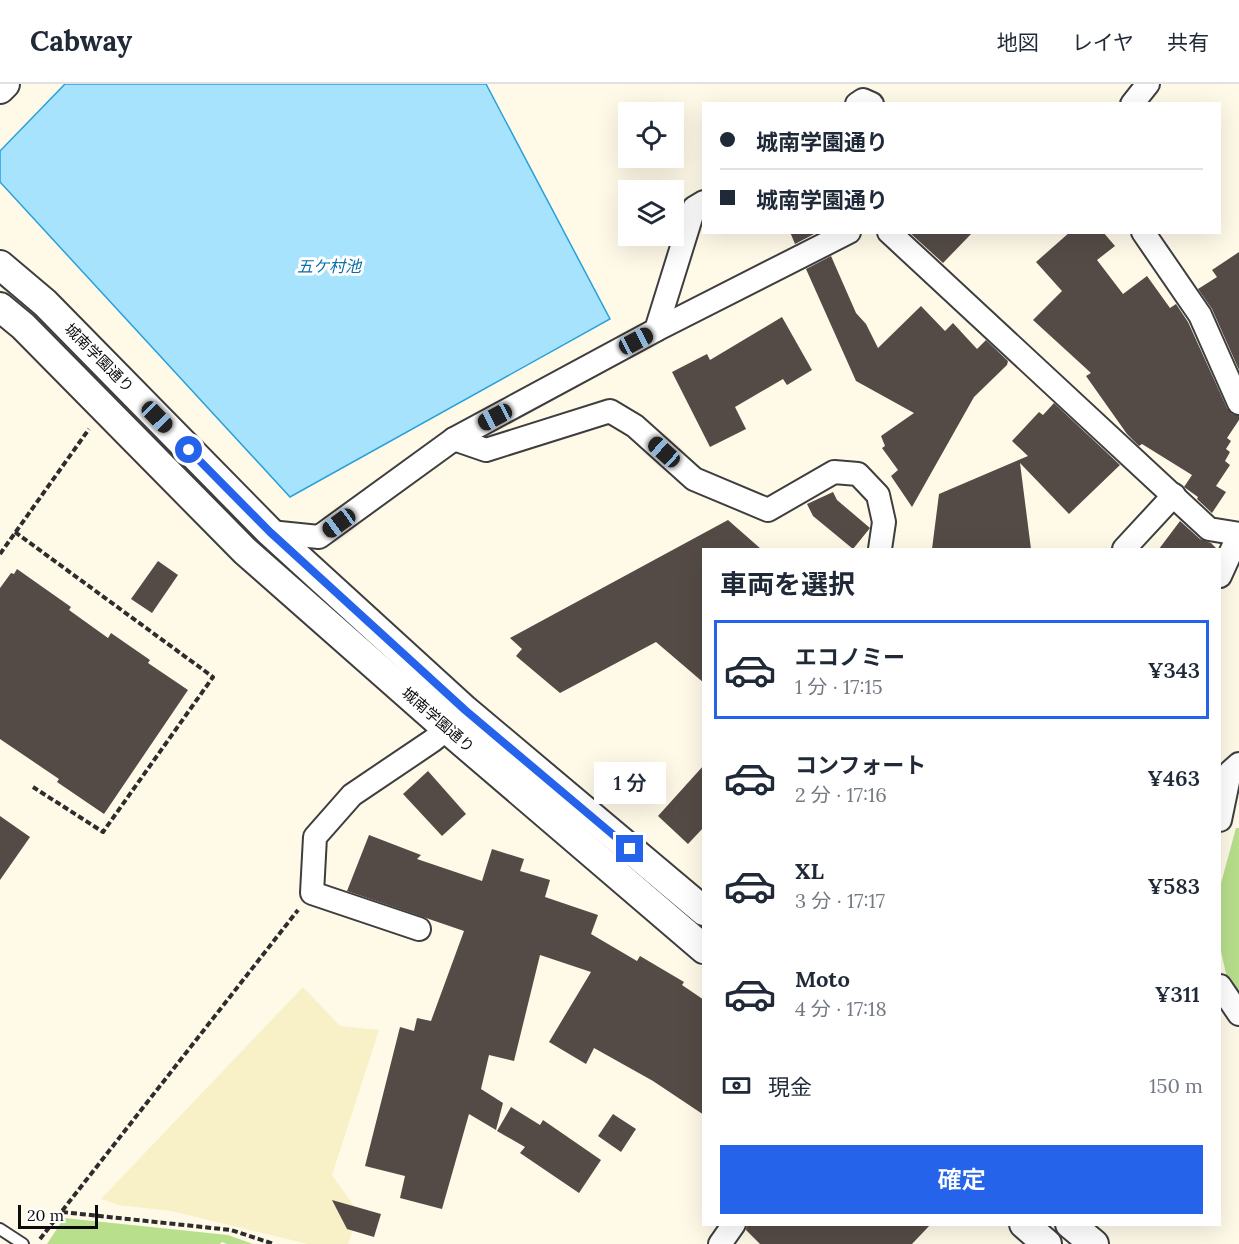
<!DOCTYPE html>
<html lang="ja">
<meta charset="utf-8">
<style>
:root{--surface:#fff;--page:#f6f6f7;--text:#1f2937;--muted:#747a83;--line:#e0e1e3;--accent:#2563eb}
body{margin:0;font-family:Lora,"Noto Sans JP",serif;background:var(--page);color:var(--text);height:100vh;display:flex;flex-direction:column;font-size:22px;white-space:nowrap}
*{box-sizing:border-box;margin:0}
p{font-size:20px;color:var(--muted)}
.icon{flex:none;width:33px;height:33px;fill:none;stroke:currentColor;stroke-width:2;stroke-linecap:round;stroke-linejoin:round}
.map{position:relative;flex:1;overflow:hidden}
.sheet{position:absolute;left:702px;top:464px;width:519px;height:678px;display:flex;flex-direction:column;background:var(--surface);border-radius:0px;box-shadow:0 6px 24px #0002}
.sheet>*{flex:none}
.hud{position:absolute;left:702px;top:18px;width:519px;height:132px;border-radius:0px;box-shadow:0 6px 24px #0002;display:grid;align-content:center;height:132px;padding:0 18px;background:var(--surface)}
.controls{position:absolute;left:618px;top:18px;display:grid;gap:12px}
.controls a{display:grid;place-items:center;width:66px;height:66px;border-radius:0px;background:var(--surface);box-shadow:0 6px 24px #0002;font-size:30px}
.scale{position:absolute;left:18px;bottom:15px;width:80px;box-sizing:border-box;padding-left:6px;border:3px solid #0b0b0b;border-top:0;font-size:16px;line-height:21px;white-space:nowrap;color:#0b0b0b;-webkit-text-stroke:4px #fff;paint-order:stroke}
.end{position:absolute;width:27px;height:27px;margin:-14px;border:8px solid #2563eb;background:#fff;box-shadow:0 0 0 3px #fff}
.from{border-radius:50%}
.bubble{position:absolute;height:42px;border-radius:0px;background:var(--surface);box-shadow:0 6px 24px #0002;font-size:20px;font-weight:600;line-height:42px;text-align:center}
.car{position:absolute;width:18px;height:36px;margin:-18px -9px;border-radius:8px;box-shadow:0 0 4px 2px #0007;background:linear-gradient(#222 24%,#8ab4d8 0 40%,#222 0 76%,#8ab4d8 0 86%,#222 0)}
.hud b{display:flex;align-items:center;gap:21px;height:57px;font-size:22px}
.hud b+b{border-top:2px solid var(--line)}
.hud i{width:15px;height:15px;background:var(--text)}
ul{padding:0;list-style:none}
li{display:flex;align-items:center;gap:18px;height:99px;margin:0 12px 9px;padding:0 6px;border:3px solid transparent;border-radius:0px}
li div{flex:1}
li b{display:block;font-size:22px}
li em{font-style:normal;font-weight:600}
li.selected{border-color:var(--accent)}
li>.icon{width:54px;height:54px;stroke-width:1.5}
h2{padding:0 18px;font-size:27px;line-height:72px}
.pay{display:flex;align-items:center;gap:15px;height:66px;padding:0 18px;font-size:22px}
.pay p{margin-inline-start:auto}
.action{display:flex;gap:12px;margin-top:auto;padding:12px 18px}
.action a{flex:1;height:69px;border-radius:0px;background:var(--accent);color:#fff;font-size:24px;font-weight:600;line-height:69px;text-align:center}
header{display:flex;align-items:center;gap:36px;box-sizing:border-box;height:84px;padding:0 30px;background:var(--surface);border-bottom:2px solid var(--line)}
header strong{font-size:28px}
nav{display:flex;gap:33px;margin-inline-start:auto;font-size:21px}
.map>svg:first-child{display:block}
.farmland{fill:#f8f0c6}
.forest{fill:#b8df8c}
.water{fill:#a7e3fc;stroke:#27a0db;stroke-width:1.5}
.building{fill:#544b46}
.lines{fill:none;stroke-linecap:round;stroke-linejoin:round}
.service-casing{stroke:#3e3e3e;stroke-width:14}
.minor-casing{stroke:#3e3e3e;stroke-width:26}
.tertiary-casing{stroke:#3e3e3e;stroke-width:32}
.path{stroke:#2d2d2d;stroke-width:4;stroke-dasharray:6 3;stroke-linecap:butt}
.service{stroke:#fff;stroke-width:10}
.minor{stroke:#fff;stroke-width:22}
.tertiary{stroke:#fff;stroke-width:28}
.route{stroke:#2563eb;stroke-width:8}
.labels{text-anchor:middle;stroke-width:6;stroke-linejoin:round;paint-order:stroke}
.street-label{font-size:15px;fill:#0b0b0b;stroke:#fff}
.water-label{font-size:16px;font-style:italic;fill:#096ea8;stroke:#fff}
</style>
<header>
<strong>Cabway</strong>
<nav><a>地図</a><a>レイヤ</a><a>共有</a></nav>
</header>
<div class="map">
<svg width="1239" height="1160" viewBox="0 0 1239 1160">
<rect width="100%" height="100%" fill="#fff9e8"/>
<polygon class="farmland" points="303,903 340,942 379,946 332,1091 359,1129 348,1160 308,1160 171,1127 119,1121 101,1115"/>
<g class="forest">
<polygon points="1236,744 1239,744 1239,915 1229,903 1220,863 1220,803"/>
<polygon points="64,1134 228,1151 253,1160 227,1160 222,1158 220,1160 47,1160"/>
</g>
<polygon class="water" points="65,0 486,0 610,235 290,413 0,98 0,67"/>
<g class="building">
<polygon points="790,148 818,148 795,160"/>
<polygon points="909,148 973,148 943,179"/>
<polygon points="1070,148 1103,148 1115,162 1097,176 1123,210 1147,192 1170,224 1176,220 1188,238 1227,324 1232,330 1239,332 1239,336 1227,354 1231,357 1226,365 1230,368 1225,377 1230,381 1216,402 1226,408 1212,429 1197,415 1198,413 1184,403 1192,391 1142,360 1139,362 1127,350 1086,292 1091,289 1033,236 1062,207 1036,178"/>
<polygon points="1239,168 1239,286 1212,225 1198,205 1217,193 1212,186"/>
<polygon points="831,172 856,229 866,240 878,264 921,222 945,247 953,239 977,265 986,256 1008,277 1007,281 974,313 912,423 891,392 898,386 882,364 885,362 881,352 914,329 856,297 806,185"/>
<polygon points="782,233 812,286 787,301 783,295 735,323 746,345 710,363 672,288 707,270 710,276"/>
<polygon points="1054,319 1120,381 1069,430 1020,379 1031,465 932,465 939,410 1028,372 1012,357 1039,328 1043,331"/>
<polygon points="833,408 837,416 870,444 853,465 813,432 807,420"/>
<polygon points="728,436 761,465 704,465 704,599 656,558 560,609 516,572 522,565 510,554"/>
<polygon points="1180,437 1200,455 1211,459 1217,465 1159,465"/>
<polygon points="158,477 178,491 152,529 131,515"/>
<polygon points="17,485 71,523 69,526 108,554 111,549 150,576 148,579 188,606 104,730 57,698 59,695 0,655 0,504 11,489 14,490"/>
<polygon points="704,681 704,743 688,760 658,732"/>
<polygon points="428,687 466,730 442,752 403,710"/>
<polygon points="0,732 30,753 0,796"/>
<polygon points="369,751 421,771 417,775 482,797 492,765 524,775 520,787 550,796 545,813 598,831 591,850 637,877 640,872 684,898 682,901 704,916 704,1031 653,997 594,964 586,980 549,958 591,888 540,871 514,977 489,971 481,1005 503,1019 496,1046 469,1030 442,1125 400,1114 405,1092 365,1082 400,943 414,947 417,934 431,937 464,847 347,807"/>
<polygon points="511,1023 540,1041 543,1036 601,1076 579,1109 520,1069 525,1063 497,1047"/>
<polygon points="613,1030 636,1045 621,1068 598,1052"/>
<polygon points="332,1116 381,1130 374,1153 347,1145"/>
<polygon points="747,1140 931,1140 912,1160 760,1160 746,1146"/>
</g>
<g class="lines">
<defs>
<polyline id="service" points="0,1145 23,1160"/>
<g id="minor">
<polyline points="857,20 863,16 872,20"/>
<polyline points="1132,20 1148,0"/>
<polyline points="889,148 1209,445 1239,450 1220,492"/>
<polyline points="1143,148 1200,231 1239,319"/>
<polyline points="656,246 849,148"/>
<polyline points="454,355 486,366 610,327 635,342 694,395 768,426 834,388 858,390 878,411 884,438 880,465"/>
<polyline points="270,448 319,453 454,355 656,246 694,124 704,118"/>
<polyline points="1124,465 1174,411"/>
<polyline points="1220,736 1230,688 1239,680"/>
<polyline points="419,845 312,809 315,753 352,711 432,657 447,645"/>
<polyline points="1220,902 1239,930"/>
<polyline points="720,1160 734,1140"/>
</g>
<g id="tertiary">
<polyline points="0,5 5,0"/>
<polyline points="0,181 45,219 270,448 465,626 704,827"/>
<polyline points="0,223 23,242 245,467 447,645 704,865"/>
<polyline points="1024,1140 1047,1160"/>
<polyline points="1070,1140 1094,1160"/>
</g>
</defs>
<use href="#service" class="service-casing"/>
<use href="#minor" class="minor-casing"/>
<use href="#tertiary" class="tertiary-casing"/>
<g class="path">
<polyline points="15,448 213,593 103,748 33,703"/>
<polyline points="0,470 89,345"/>
<polyline points="62,1128 231,1146 274,1160"/>
<polyline points="40,1155 298,826"/>
</g>
<use href="#service" class="service"/>
<use href="#minor" class="minor"/>
<use href="#tertiary" class="tertiary"/>
</g>
<g class="lines">
<polyline class="route" points="189,366 270,448 465,626 630,765"/>
</g>
<g class="labels">
<g class="street-label">
<text transform="translate(99 274) rotate(45)" y="5">城南学園通り</text>
<text transform="translate(438 636) rotate(41)" y="5">城南学園通り</text>
</g>
<g class="water-label">
<text x="329" y="188">五ケ村池</text>
</g>
</g>
</svg>
<div class="controls">
<a><svg class="icon" aria-label="locate" viewBox="0 0 24 24"><circle cx="12" cy="12" r="6"/><path d="M12 2v4M12 18v4M2 12h4M18 12h4"/></svg></a>
<a><svg class="icon" aria-label="layers" viewBox="0 0 24 24"><path d="M12 4l9 5-9 5-9-5zM3 14l9 5 9-5"/></svg></a>
</div>
<div class="scale">20 m</div>
<i class="end from" style="left:189px;top:366px"></i>
<i class="end" style="left:630px;top:765px"></i>
<div class="bubble" style="left:594px;top:678px;width:72px">1 分</div>
<i class="car" style="left:636px;top:257px;rotate:62deg"></i>
<i class="car" style="left:157px;top:333px;rotate:136deg"></i>
<i class="car" style="left:495px;top:333px;rotate:242deg"></i>
<i class="car" style="left:664px;top:368px;rotate:312deg"></i>
<i class="car" style="left:339px;top:439px;rotate:234deg"></i>
<div class="hud">
<b><i class="from"></i>城南学園通り</b>
<b><i></i>城南学園通り</b>
</div>
<section class="sheet">
<h2>車両を選択</h2>
<ul>
<li class="selected"><svg class="icon" aria-label="car" viewBox="0 0 24 24"><path d="M5 17H2v-5l4-1 3-4h7l3 4 3 1v5h-3M9 17h6M6 11h13"/><circle cx="7" cy="17" r="2"/><circle cx="17" cy="17" r="2"/></svg><div><b>エコノミー</b><p>1 分 · 17:15</p></div><em>¥343</em></li>
<li><svg class="icon" aria-label="car" viewBox="0 0 24 24"><path d="M5 17H2v-5l4-1 3-4h7l3 4 3 1v5h-3M9 17h6M6 11h13"/><circle cx="7" cy="17" r="2"/><circle cx="17" cy="17" r="2"/></svg><div><b>コンフォート</b><p>2 分 · 17:16</p></div><em>¥463</em></li>
<li><svg class="icon" aria-label="car" viewBox="0 0 24 24"><path d="M5 17H2v-5l4-1 3-4h7l3 4 3 1v5h-3M9 17h6M6 11h13"/><circle cx="7" cy="17" r="2"/><circle cx="17" cy="17" r="2"/></svg><div><b>XL</b><p>3 分 · 17:17</p></div><em>¥583</em></li>
<li><svg class="icon" aria-label="car" viewBox="0 0 24 24"><path d="M5 17H2v-5l4-1 3-4h7l3 4 3 1v5h-3M9 17h6M6 11h13"/><circle cx="7" cy="17" r="2"/><circle cx="17" cy="17" r="2"/></svg><div><b>Moto</b><p>4 分 · 17:18</p></div><em>¥311</em></li>
</ul>
<div class="pay"><svg class="icon" aria-label="cash" viewBox="0 0 24 24"><path d="M3 7h18v10H3z"/><circle cx="12" cy="12" r="2"/></svg>現金<p>150 m</p></div>
<div class="action"><a>確定</a></div>
</section>
</div>
